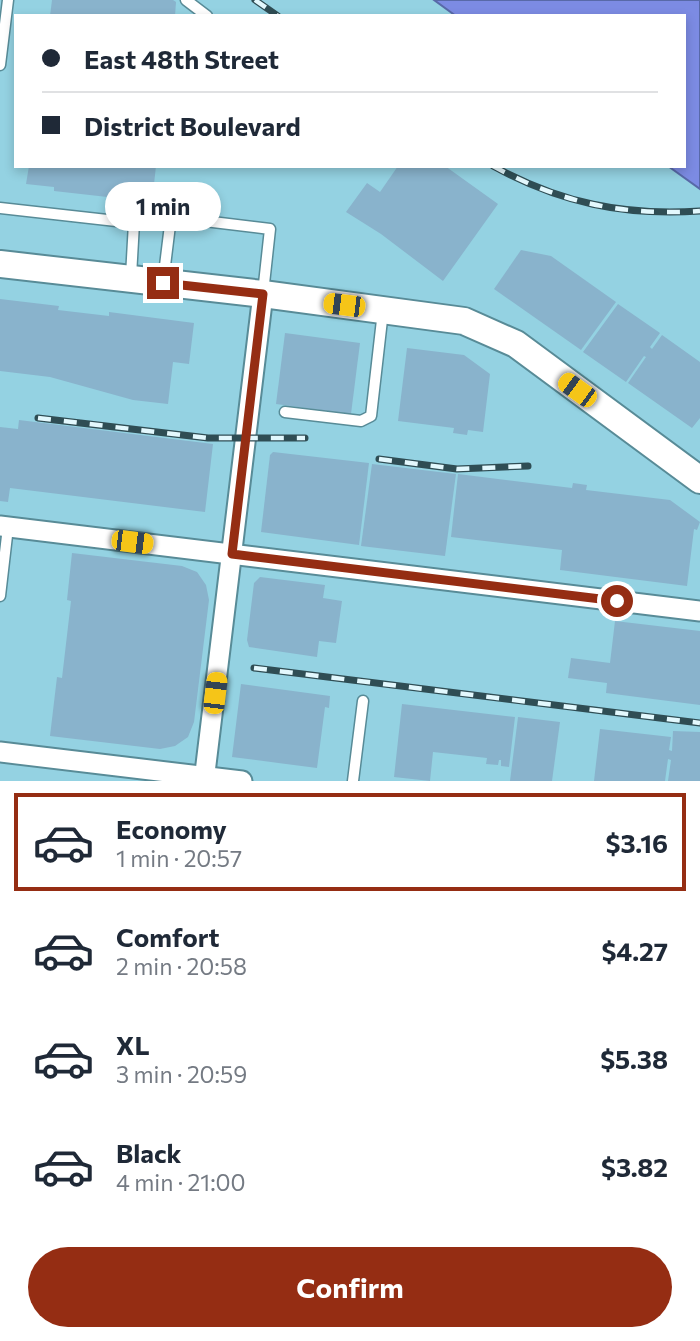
<!DOCTYPE html>
<meta charset="utf-8">
<style>
:root{--surface:#fff;--page:#f6f6f7;--text:#1f2937;--muted:#747a83;--line:#e0e1e3;--accent:#952d13}
body{margin:0;font-family:Commissioner,sans-serif;background:var(--page);color:var(--text);height:100vh;display:flex;flex-direction:column;font-size:26px;white-space:nowrap}
*{box-sizing:border-box;margin:0}
p{font-size:23px;color:var(--muted)}
.icon{flex:none;width:38px;height:38px;fill:none;stroke:currentColor;stroke-width:2;stroke-linecap:round;stroke-linejoin:round}
.map{position:relative;height:781px;overflow:hidden}
.drawer{display:flex;flex-direction:column;background:var(--surface);flex:1}
.drawer>*{flex:none}
.banner{position:absolute;left:14px;top:14px;width:672px;height:154px;border-radius:0px;box-shadow:0 4px 10px #0003;display:grid;align-content:center;height:154px;padding:0 28px;background:var(--surface)}
.end{position:absolute;width:32px;height:32px;margin:-16px;border:9px solid #952d13;background:#fff;box-shadow:0 0 0 4px #fff}
.from{border-radius:50%}
.bubble{position:absolute;height:49px;border-radius:24px;background:var(--surface);box-shadow:0 4px 10px #0003;font-size:23px;font-weight:700;line-height:49px;text-align:center}
.car{position:absolute;width:21px;height:42px;margin:-21px -10px;border-radius:9px;box-shadow:0 0 5px 2px #0007;background:linear-gradient(#f5c518 24%,#345 0 40%,#f5c518 0 76%,#345 0 86%,#f5c518 0)}
.banner b{display:flex;align-items:center;gap:24px;height:66px;font-size:26px}
.banner b+b{border-top:2px solid var(--line)}
.banner i{width:18px;height:18px;background:var(--text)}
ul{padding:12px 0 0;list-style:none}
li{display:flex;align-items:center;gap:21px;height:98px;margin:0 14px 10px;padding:0 14px;border:4px solid transparent;border-radius:0px}
li div{flex:1}
li b{display:block;font-size:26px}
li em{font-style:normal;font-weight:700}
li.selected{border-color:var(--accent)}
li>.icon{width:63px;height:63px;stroke-width:1.5}
.primary-button{display:flex;gap:14px;margin-top:auto;padding:14px 28px}
.primary-button a{flex:1;height:80px;border-radius:42px;background:var(--accent);color:#fff;font-size:28px;font-weight:700;line-height:80px;text-align:center}
.map>svg:first-child{display:block}
.built{fill:#94d2e2;fill-rule:evenodd}
.water{fill:#7c8be3;stroke:#5869a8;stroke-width:2}
.building{fill:#89b3cc}
.lines{fill:none;stroke-linecap:round;stroke-linejoin:round}
.service-casing{stroke:#588b97;stroke-width:13}
.minor-casing{stroke:#588b97;stroke-width:23}
.secondary-casing{stroke:#588b97;stroke-width:30}
.service{stroke:#fff;stroke-width:10}
.minor{stroke:#fff;stroke-width:19}
.secondary{stroke:#fff;stroke-width:26}
.rail-casing{stroke:#2f4d54;stroke-width:7}
.rail{stroke:#e3f8fd;stroke-width:4.5;stroke-dasharray:13;stroke-linecap:butt}
.route{stroke:#952d13;stroke-width:9}
</style>
<div class="map">
<svg width="700" height="781" viewBox="0 0 700 781">
<rect width="100%" height="100%" fill="#a7ddea"/>
<path class="built" d="M0 0H700V781H0ZM16 16H684V166H16Z"/>
<polygon class="water" points="434,0 700,0 700,189 668,166 684,166 684,16 456,16"/>
<g class="building">
<polygon points="52,0 173,0 176,2 175,16 50,16"/>
<polygon points="29,166 156,166 152,202 54,191 54,187 26,184"/>
<polygon points="398,166 445,166 498,204 443,281 381,234 346,212 367,183 380,192"/>
<polygon points="521,250 551,256 616,302 581,350 494,289"/>
<polygon points="0,299 59,306 58,310 109,316 109,312 194,323 189,364 173,362 168,404 133,400 50,377 0,371"/>
<polygon points="618,304 660,333 650,347 652,349 662,335 700,362 700,418 692,428 628,383 646,357 644,356 626,382 583,352"/>
<polygon points="285,333 360,343 351,414 276,404"/>
<polygon points="407,348 464,355 490,374 483,432 468,430 467,435 453,433 454,428 398,421"/>
<polygon points="19,420 213,444 205,512 10,488 8,502 0,501 0,427 18,429"/>
<polygon points="273,452 369,463 359,545 261,532 270,455"/>
<polygon points="372,464 456,474 445,556 361,546"/>
<polygon points="458,474 572,488 573,483 587,485 586,490 670,500 700,522 697,530 694,529 687,586 560,570 562,550 451,537"/>
<polygon points="72,553 182,566 197,572 206,585 209,600 194,722 188,737 175,746 160,749 50,736 57,677 62,678 71,601 67,600"/>
<polygon points="260,577 325,585 323,598 342,601 336,643 319,641 317,657 249,647 247,640 254,583"/>
<polygon points="615,621 700,631 700,705 606,693 607,683 568,678 571,658 610,663"/>
<polygon points="241,684 330,696 329,708 325,707 317,768 232,757"/>
<polygon points="402,704 515,717 509,767 501,766 501,760 499,760 498,765 486,764 487,758 433,752 430,781 394,777"/>
<polygon points="518,717 560,722 552,781 510,781"/>
<polygon points="600,729 671,737 669,750 672,751 673,731 700,732 700,781 668,781 671,760 668,759 665,781 594,781"/>
</g>
<g class="lines">
<defs>
<g id="service">
<polyline points="186,0 207,16"/>
<polyline points="0,65 8,0"/>
<polyline points="0,208 134,223 131,276"/>
<polyline points="163,282 171,217 270,229 263,293"/>
<polyline points="285,412 361,421 371,416 383,311"/>
<polyline points="0,596 8,527"/>
<polyline points="353,781 363,701"/>
</g>
<g id="minor">
<polyline points="0,526 700,611"/>
<polyline points="0,752 242,781"/>
<polyline points="204,781 263,294"/>
</g>
<polyline id="secondary" points="0,264 263,294 464,321 516,344 700,480"/>
</defs>
<use href="#service" class="service-casing"/>
<use href="#minor" class="minor-casing"/>
<use href="#secondary" class="secondary-casing"/>
<use href="#service" class="service"/>
<use href="#minor" class="minor"/>
<use href="#secondary" class="secondary"/>
<defs>
<g id="rail">
<polyline points="255,0 278,16"/>
<path d="M493 166C561 203 623 216 700 211"/>
<polyline points="38,418 208,438 305,438"/>
<polyline points="379,459 457,469 528,466"/>
<polyline points="254,668 700,723"/>
</g>
</defs>
<use href="#rail" class="rail-casing"/>
<use href="#rail" class="rail"/>
</g>
<g class="lines">
<polyline class="route" points="163,283 263,294 232,554 617,601"/>
</g>
</svg>
<i class="end from" style="left:617px;top:601px"></i>
<i class="end" style="left:163px;top:283px"></i>
<div class="bubble" style="left:105px;top:182px;width:116px">1 min</div>
<i class="car" style="left:344px;top:305px;rotate:277deg"></i>
<i class="car" style="left:577px;top:390px;rotate:306deg"></i>
<i class="car" style="left:132px;top:542px;rotate:97deg"></i>
<i class="car" style="left:215px;top:693px;rotate:7deg"></i>
<div class="banner">
<b><i class="from"></i>East 48th Street</b>
<b><i></i>District Boulevard</b>
</div>
</div>
<section class="drawer">
<ul>
<li class="selected"><svg class="icon" aria-label="car" viewBox="0 0 24 24"><path d="M5 17H2v-5l4-1 3-4h7l3 4 3 1v5h-3M9 17h6M6 11h13"/><circle cx="7" cy="17" r="2"/><circle cx="17" cy="17" r="2"/></svg><div><b>Economy</b><p>1 min · 20:57</p></div><em>$3.16</em></li>
<li><svg class="icon" aria-label="car" viewBox="0 0 24 24"><path d="M5 17H2v-5l4-1 3-4h7l3 4 3 1v5h-3M9 17h6M6 11h13"/><circle cx="7" cy="17" r="2"/><circle cx="17" cy="17" r="2"/></svg><div><b>Comfort</b><p>2 min · 20:58</p></div><em>$4.27</em></li>
<li><svg class="icon" aria-label="car" viewBox="0 0 24 24"><path d="M5 17H2v-5l4-1 3-4h7l3 4 3 1v5h-3M9 17h6M6 11h13"/><circle cx="7" cy="17" r="2"/><circle cx="17" cy="17" r="2"/></svg><div><b>XL</b><p>3 min · 20:59</p></div><em>$5.38</em></li>
<li><svg class="icon" aria-label="car" viewBox="0 0 24 24"><path d="M5 17H2v-5l4-1 3-4h7l3 4 3 1v5h-3M9 17h6M6 11h13"/><circle cx="7" cy="17" r="2"/><circle cx="17" cy="17" r="2"/></svg><div><b>Black</b><p>4 min · 21:00</p></div><em>$3.82</em></li>
</ul>
<div class="primary-button"><a>Confirm</a></div>
</section>
